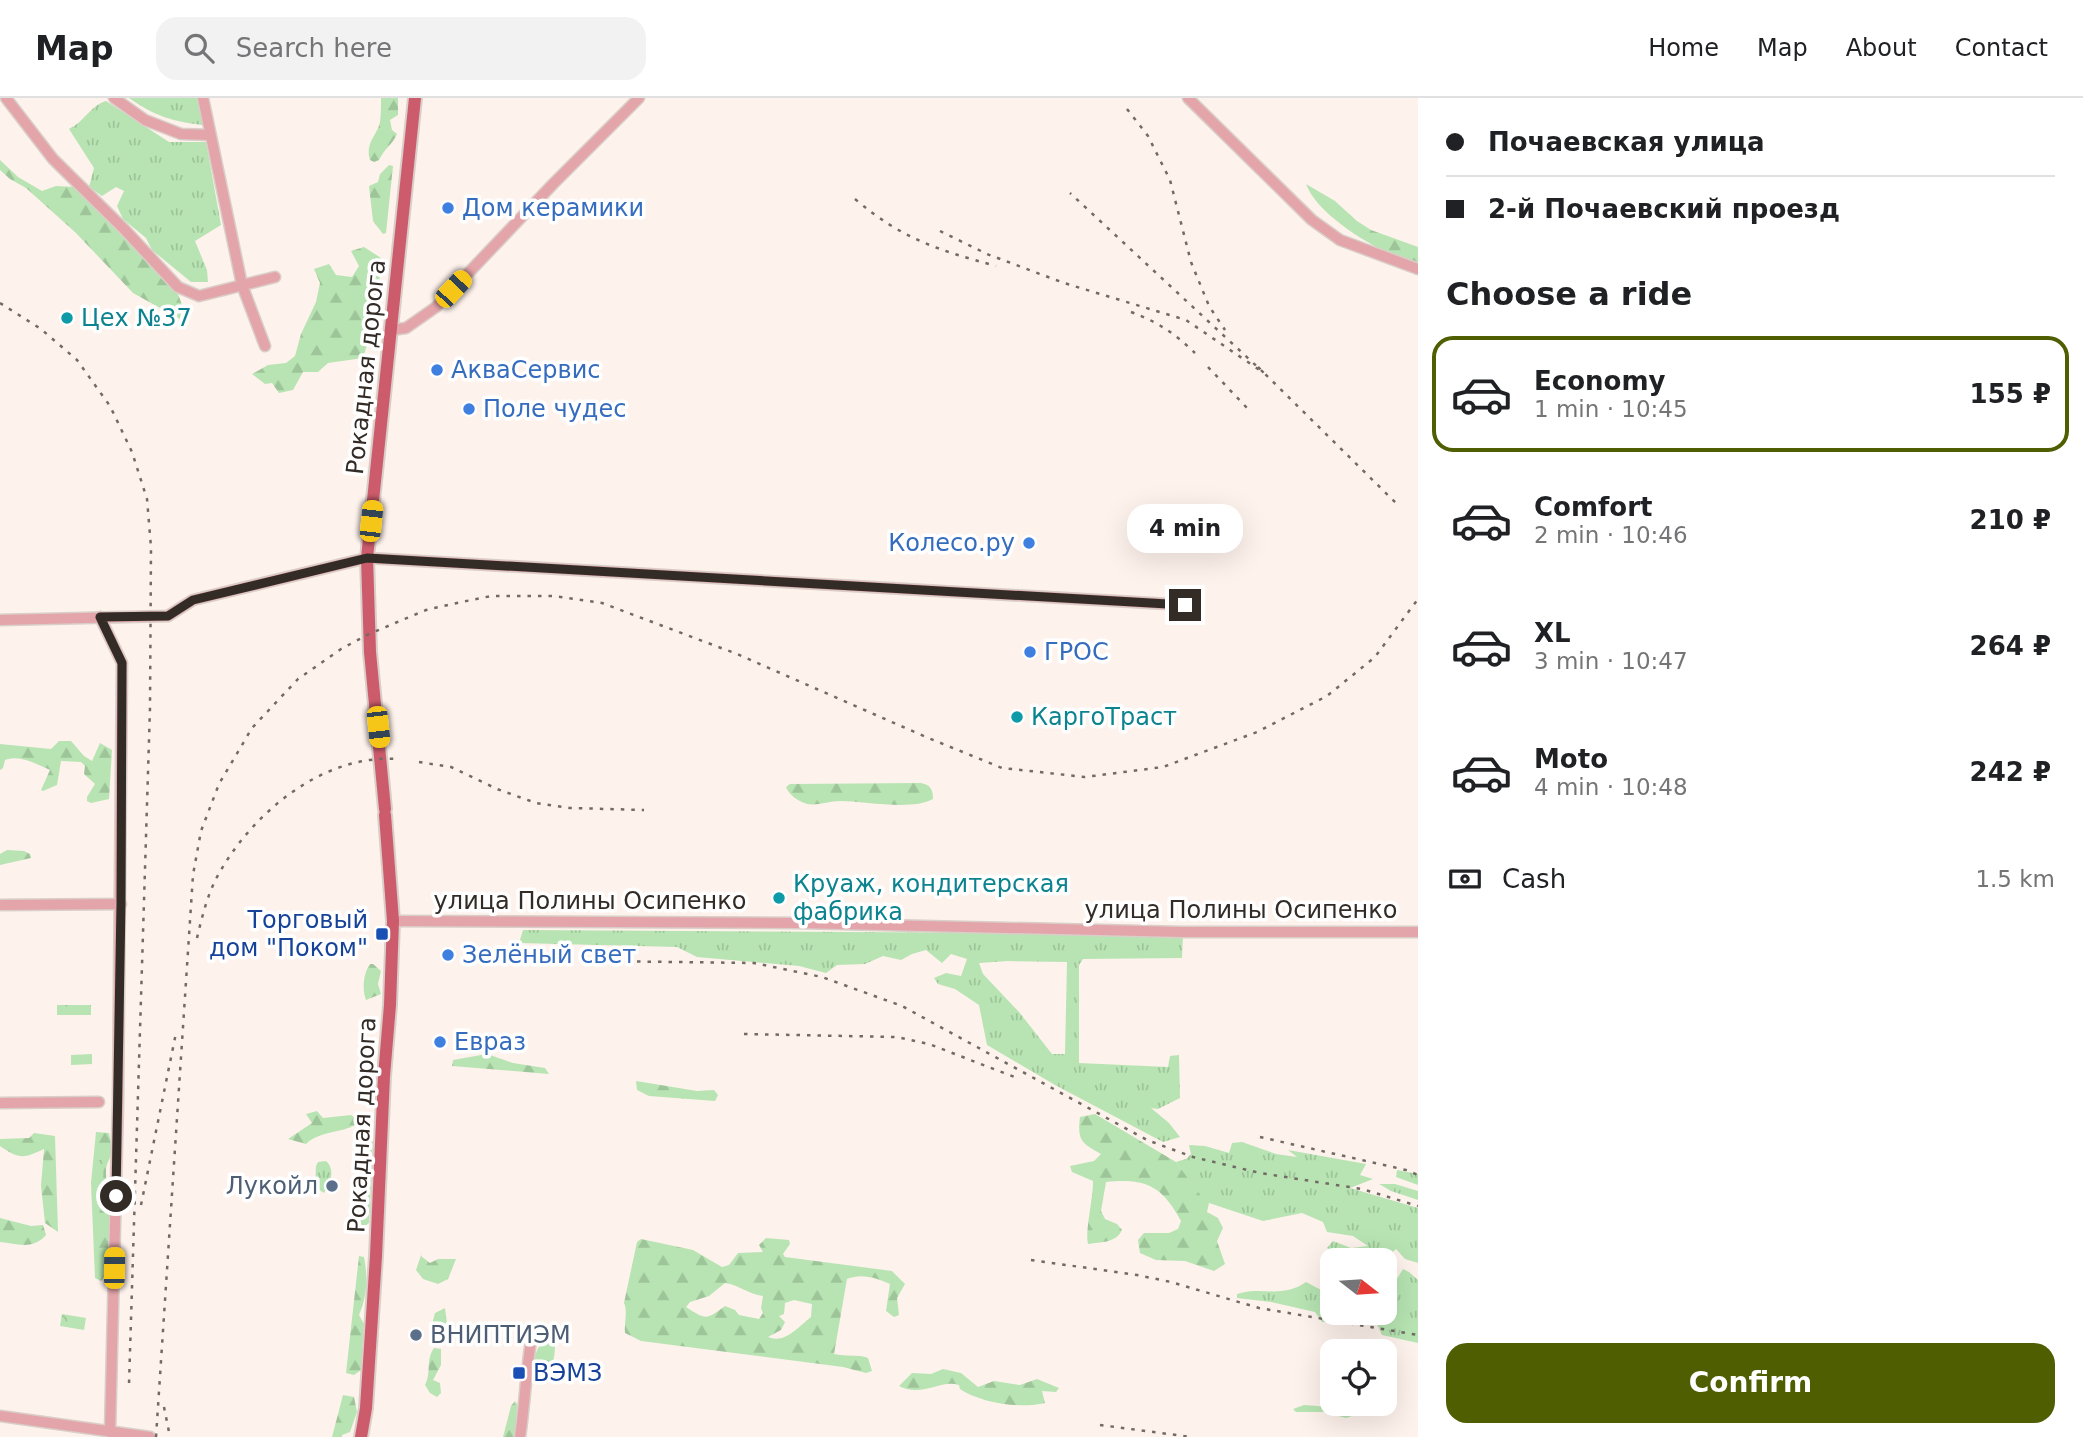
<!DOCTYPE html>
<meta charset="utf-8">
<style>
:root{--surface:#fff;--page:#f2f2f2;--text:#202124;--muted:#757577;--line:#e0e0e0;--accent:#4f5e00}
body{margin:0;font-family:"DejaVu Sans",sans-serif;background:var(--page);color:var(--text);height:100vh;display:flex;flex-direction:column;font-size:26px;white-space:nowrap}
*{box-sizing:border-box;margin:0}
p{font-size:23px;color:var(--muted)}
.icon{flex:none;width:38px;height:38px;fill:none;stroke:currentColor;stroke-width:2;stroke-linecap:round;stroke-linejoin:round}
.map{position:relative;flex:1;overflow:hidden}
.panel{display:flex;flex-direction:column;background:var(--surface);width:665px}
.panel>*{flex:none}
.hud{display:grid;align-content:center;height:154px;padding:0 28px;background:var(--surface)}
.needle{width:46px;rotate:107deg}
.fabs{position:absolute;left:1320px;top:1150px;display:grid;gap:14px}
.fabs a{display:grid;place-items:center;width:77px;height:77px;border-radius:14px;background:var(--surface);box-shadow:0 7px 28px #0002;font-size:35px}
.end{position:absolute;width:32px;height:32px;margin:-16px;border:9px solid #322b26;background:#fff;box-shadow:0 0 0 4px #fff}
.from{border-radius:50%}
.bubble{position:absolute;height:49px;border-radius:21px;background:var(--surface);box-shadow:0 7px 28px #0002;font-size:23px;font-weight:800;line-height:49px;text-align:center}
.car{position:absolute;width:21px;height:42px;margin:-21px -10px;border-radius:9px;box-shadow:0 0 5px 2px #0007;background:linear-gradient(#f5c518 24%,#345 0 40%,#f5c518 0 76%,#345 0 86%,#f5c518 0)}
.hud b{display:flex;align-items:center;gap:24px;height:66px;font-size:26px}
.hud b+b{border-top:2px solid var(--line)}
.hud i{width:18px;height:18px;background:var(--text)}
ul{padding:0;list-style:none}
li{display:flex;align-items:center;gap:21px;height:116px;margin:0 14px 10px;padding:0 14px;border:4px solid transparent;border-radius:21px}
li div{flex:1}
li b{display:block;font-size:26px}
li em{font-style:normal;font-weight:800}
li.on{border-color:var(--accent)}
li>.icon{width:63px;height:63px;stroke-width:1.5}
h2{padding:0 28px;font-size:32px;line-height:84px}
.pay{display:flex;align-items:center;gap:18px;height:77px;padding:0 28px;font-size:26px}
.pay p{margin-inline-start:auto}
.button{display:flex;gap:14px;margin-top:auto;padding:14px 28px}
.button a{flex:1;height:80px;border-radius:21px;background:var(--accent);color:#fff;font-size:28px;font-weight:800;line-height:80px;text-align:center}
header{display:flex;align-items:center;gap:42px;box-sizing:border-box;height:98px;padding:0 35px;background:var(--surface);border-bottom:2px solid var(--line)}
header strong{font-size:33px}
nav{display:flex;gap:38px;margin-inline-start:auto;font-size:24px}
.search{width:490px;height:63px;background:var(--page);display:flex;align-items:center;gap:18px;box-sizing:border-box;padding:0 24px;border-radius:21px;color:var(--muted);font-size:26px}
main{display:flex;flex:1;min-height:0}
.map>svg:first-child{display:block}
.grass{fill:url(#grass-tufts);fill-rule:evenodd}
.forest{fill:url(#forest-firs);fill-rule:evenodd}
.park{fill:url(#park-crowns)}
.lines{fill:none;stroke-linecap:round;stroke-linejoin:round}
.minor-casing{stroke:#d9cec8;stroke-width:13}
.major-casing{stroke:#d9cec8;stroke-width:16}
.minor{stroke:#e4a5aa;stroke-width:10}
.major{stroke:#cc5c6b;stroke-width:12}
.rail{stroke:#726a64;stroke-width:2.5;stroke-dasharray:3.5 7;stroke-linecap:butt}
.route{stroke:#322b26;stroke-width:9}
.shop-dot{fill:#3f7fe0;stroke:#fff;stroke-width:2.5}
.culture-dot{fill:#0f9aa8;stroke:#fff;stroke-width:2.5}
.transit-dot{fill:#1a4fb4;stroke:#fff;stroke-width:2.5}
.service-dot{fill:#5c6f8a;stroke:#fff;stroke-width:2.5}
.labels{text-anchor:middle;stroke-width:7;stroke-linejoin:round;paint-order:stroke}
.shop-label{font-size:24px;fill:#366cbe;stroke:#fff;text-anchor:start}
.culture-label{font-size:24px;fill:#0d838f;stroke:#fff;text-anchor:start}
.street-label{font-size:24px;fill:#322b26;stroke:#fff}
.transit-label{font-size:24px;fill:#164399;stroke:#fff;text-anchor:end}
.service-label{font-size:24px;fill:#4e5e75;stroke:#fff;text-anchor:end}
</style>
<header>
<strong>Map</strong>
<div class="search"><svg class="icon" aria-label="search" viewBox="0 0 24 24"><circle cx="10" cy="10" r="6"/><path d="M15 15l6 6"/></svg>Search here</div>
<nav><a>Home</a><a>Map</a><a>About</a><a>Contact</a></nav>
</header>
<main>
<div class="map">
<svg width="1418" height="1339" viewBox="0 0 1418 1339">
<defs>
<pattern id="grass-tufts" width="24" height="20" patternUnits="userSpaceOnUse" patternTransform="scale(1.75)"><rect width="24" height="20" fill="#b7e4b2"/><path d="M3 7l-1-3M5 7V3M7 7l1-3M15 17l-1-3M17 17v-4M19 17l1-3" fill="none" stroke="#9ec499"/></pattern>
<pattern id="forest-firs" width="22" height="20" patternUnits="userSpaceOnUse" patternTransform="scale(1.75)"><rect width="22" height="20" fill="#b7e4b2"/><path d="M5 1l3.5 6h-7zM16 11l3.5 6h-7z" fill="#9ec499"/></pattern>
<pattern id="park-crowns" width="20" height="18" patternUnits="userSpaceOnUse" patternTransform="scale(1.75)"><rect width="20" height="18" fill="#b7e4b2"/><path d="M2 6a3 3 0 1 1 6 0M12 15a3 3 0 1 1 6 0" fill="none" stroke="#9ec499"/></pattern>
</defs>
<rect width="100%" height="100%" fill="#fef2ec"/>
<g class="grass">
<path d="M129 0H199L204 27C173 24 155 18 129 0Z"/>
<path d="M106 3 169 44H206L221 127 195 143 207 172 208 184H191L152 152 146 140 123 121 117 108 124 93 116 89 102 98 89 89 94 70 69 31C84 24 90 8 106 3Z"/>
<path d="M523 832 1183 836 1182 860 1083 861 1079 867V965L1168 969 1170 958 1179 957 1180 1000 1158 1011 1151 1010 1169 1025 1180 1039 1163 1044 1055 987 987 947 979 907 955 891 938 886 934 880 946 875 961 878 967 861 951 856 942 865 926 852 912 856 901 862 883 858 865 866 837 867 826 875 799 868 697 859 677 849 519 845ZM1008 863 1067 864 1065 956H1052L1019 914 983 876 979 865Z"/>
<polygon points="366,1040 373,1044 369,1125 365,1128 360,1127 357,1123 363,1044"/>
<polygon points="1242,1044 1276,1056 1297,1059 1288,1052 1366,1066 1360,1077 1373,1081 1350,1090 1418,1110 1418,1165 1405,1161 1396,1151 1387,1159 1344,1162 1327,1150 1333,1143 1351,1150 1368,1148 1353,1138 1327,1134 1323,1124 1302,1115 1263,1123 1209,1105 1204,1103 1176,1064 1186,1061 1191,1056 1189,1047 1205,1048 1229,1055 1232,1045"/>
<path d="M326 1063C336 1072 330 1085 324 1095L315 1089 316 1068 318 1064Z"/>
<polygon points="1397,1072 1418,1076 1418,1087 1396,1079"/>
<polygon points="1379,1086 1395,1086 1418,1093 1418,1102 1391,1093"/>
<path d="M1403 1171 1409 1174 1418 1182V1245L1382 1237 1377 1226 1322 1224 1315 1214 1271 1204 1237 1200V1196C1263 1188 1281 1201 1306 1184L1325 1194 1332 1195V1214H1384V1182L1390 1185 1395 1184Z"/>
</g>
<g class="forest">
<path d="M381 0H398V17L390 22 392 32 397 36C393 46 384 51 379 62L374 64 370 62C365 44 377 38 380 24 381 16 381 8 381 0Z"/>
<polygon points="0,62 18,79 42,93 56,88 75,89 178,196 182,207 180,221 133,195 76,135 26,90 10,81 0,72"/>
<polygon points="389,67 393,68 386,135 383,136 373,123 369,88 378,84 380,76"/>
<path d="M1306 86 1335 103 1357 123 1371 132 1418 149V168C1384 156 1319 121 1306 86Z"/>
<polygon points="364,149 381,160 377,215 363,260 328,265 318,274 303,274 293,292 279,295 272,285 265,286 252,276 268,267 286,265 295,258 301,236 316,204 320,185 314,171 329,166 336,177 352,179 359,168 351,153"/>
<path d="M59 643H71L84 658 92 663 100 645 112 652 109 701 91 705 87 703V699L95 686 84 676 85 668 81 664 61 663 57 687 43 693 41 692 50 672C36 666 20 656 5 662L3 670 0 672V646L51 651Z"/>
<path d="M921 685C931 687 933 692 933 701 912 713 864 703 840 703 830 703 817 708 807 706 798 703 789 697 786 689L790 686Z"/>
<polygon points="7,752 24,753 30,756 31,760 0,767 0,756"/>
<path d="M370 866H373L381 873 378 886 381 896 366 902C362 891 363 876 370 866Z"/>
<polygon points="487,956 513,965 545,970 549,976 452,968 453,962"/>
<polygon points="636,983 697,993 714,992 718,997 715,1003 649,998 637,992"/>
<path d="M317 1013 323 1020 351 1017 357 1021V1026C340 1036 321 1032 306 1046L288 1041 312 1025 306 1016Z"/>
<path d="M1095 1016 1176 1064 1204 1102 1209 1105 1207 1114 1218 1120 1223 1130 1217 1143 1225 1166 1214 1173 1185 1163 1156 1162 1140 1155 1138 1142 1144 1135H1169L1178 1131 1181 1123C1162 1088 1146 1080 1106 1084L1101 1113 1105 1121 1117 1126 1122 1132C1116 1145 1101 1144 1088 1146 1085 1131 1093 1103 1093 1083L1072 1074 1070 1068 1094 1063 1101 1056C1082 1045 1077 1043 1080 1019Z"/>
<path d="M96 1034 109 1035C110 1042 113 1049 111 1056 110 1061 106 1066 106 1072 105 1100 122 1160 101 1183L95 1180 91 1085Z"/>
<path d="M34 1035 55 1038 58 1134 45 1125 41 1088 44 1051C23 1061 19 1061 0 1048V1041L29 1040Z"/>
<path d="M0 1120 31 1128 43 1127 46 1137C33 1152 18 1146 0 1144Z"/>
<path d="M766 1140 789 1142 790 1146 783 1156 785 1159 892 1173 905 1186 897 1200 899 1217 894 1219 886 1213 890 1186C876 1180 862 1175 847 1181L834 1256C846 1259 858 1256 868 1260L872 1273 866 1275 843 1269 641 1243 625 1235C624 1225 628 1213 624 1205L637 1144 641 1141 693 1152 722 1169 729 1167 738 1155 763 1154 759 1147ZM725 1185C739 1187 748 1196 763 1198L761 1210 763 1215 759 1221 739 1217 735 1212 725 1208C706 1222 706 1222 686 1209L690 1204 709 1198ZM794 1202 812 1206 811 1219C797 1230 785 1246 768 1239L781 1232 785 1224 779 1218 784 1216 785 1205Z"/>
<polygon points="422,1154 421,1158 430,1165 438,1161 456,1161 448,1181 438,1186 423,1181 416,1172"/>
<path d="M359 1158 364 1159C368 1179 367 1199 359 1217L364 1226 361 1272 354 1277 346 1275Z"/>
<polygon points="445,1210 447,1226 436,1231 432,1226 435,1215"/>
<path d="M549 1243 555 1247C555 1262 551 1280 534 1280L531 1278C532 1267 535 1253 542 1244Z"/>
<path d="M434 1250 441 1251V1267L433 1282 440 1285 441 1295 437 1299 430 1295 425 1287C432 1274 425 1263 434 1250Z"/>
<path d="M943 1271 961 1275 978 1289 994 1283 1020 1287 1037 1281 1059 1290 1056 1294 1042 1293 1045 1305C1020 1311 981 1305 960 1291L959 1287C940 1281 923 1300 899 1288L912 1275 931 1276Z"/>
<polygon points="343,1297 354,1299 357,1314 350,1334 342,1337 342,1339 332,1339"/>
<polygon points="515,1303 517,1306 516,1339 503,1339 511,1308"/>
<polygon points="1304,1307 1356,1311 1358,1316 1346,1320 1324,1314 1296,1314 1293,1311"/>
</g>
<g class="park">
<rect x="57" y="907" width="34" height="10"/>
<polygon points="92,956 92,966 71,967 71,957"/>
<polygon points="95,1062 104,1062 103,1085 95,1085"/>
<polygon points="62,1216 86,1220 84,1232 60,1228"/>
</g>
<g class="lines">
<defs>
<g id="minor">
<polyline points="6,0 53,61 124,131 178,189 199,198 275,179"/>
<polyline points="114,0 145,22 181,36 210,37"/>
<polyline points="203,0 242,187 265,248"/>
<polyline points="1188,0 1312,122 1340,142 1418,171"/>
<polyline points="391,232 406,230 436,209 553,86 639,0"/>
<polyline points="100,519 122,565 118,1004 110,1334"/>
<polyline points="0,522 168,518 193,502 367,460 1185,507"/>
<polyline points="0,807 121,806"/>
<polyline points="393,823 798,825 1182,834 1418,834"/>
<polyline points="0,1005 99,1004"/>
<polyline points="0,1318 150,1339"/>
<path d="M520 1339C525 1305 526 1271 532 1237"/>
</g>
<g id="major">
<polyline points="385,711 370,554 367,460 415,0"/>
<polyline points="361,1339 366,1310 376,1158 384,978 390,907 393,823 385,717"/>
</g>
</defs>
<use href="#minor" class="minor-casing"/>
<use href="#major" class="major-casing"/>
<use href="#minor" class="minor"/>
<use href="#major" class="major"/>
<g class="rail">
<polyline points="1127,11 1148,38 1170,82 1191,164 1209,208 1225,232"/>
<path d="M855 101C902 141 938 152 996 168"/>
<polyline points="940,133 987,156 1064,185 1186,222 1264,275 1070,95"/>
<polyline points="0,205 41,231 77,262 110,308 132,354 147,401 151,449 150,610 129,1286"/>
<path d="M1131 214C1158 224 1174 235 1195 255"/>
<polyline points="1208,269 1249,312"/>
<polyline points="1258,269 1399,408"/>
<polyline points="419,664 451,669 497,691 536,705 570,710 644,712"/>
<path d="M197 840C202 819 207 798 217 779 251 716 322 656 397 661"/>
<polyline points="595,863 754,865 822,879 902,908 1147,1042 1193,1059 1260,1075 1362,1091 1418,1108"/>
<polyline points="744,936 897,939 929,946 1017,980"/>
<polyline points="1260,1039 1406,1072 1418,1077"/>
<polyline points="141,1107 176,935"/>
<polyline points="1031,1162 1137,1177 1171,1184 1259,1210 1418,1237"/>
<polyline points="164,1309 170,1339"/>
<polyline points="1100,1327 1191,1339"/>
<polyline points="156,1339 193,777 201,733 219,686 252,630 298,581 341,551 369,536 426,512 452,506 491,498 554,498 602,505 737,556 926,639 1002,670 1085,679 1163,669 1257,634 1327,598 1375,559 1418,501"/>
</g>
</g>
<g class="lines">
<polyline class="route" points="116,1098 121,806 122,565 100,519 168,518 193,502 367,460 1185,507"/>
</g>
<g class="shop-dot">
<circle cx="448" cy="110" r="7"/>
<circle cx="437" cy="272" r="7"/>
<circle cx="469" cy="311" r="7"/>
<circle cx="1029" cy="445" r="7"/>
<circle cx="1030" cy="554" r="7"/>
<circle cx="448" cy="857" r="7"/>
<circle cx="440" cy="944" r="7"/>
</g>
<g class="culture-dot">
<circle cx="67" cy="220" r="7"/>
<circle cx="1017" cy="619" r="7"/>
<circle cx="779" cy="800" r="7"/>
</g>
<g class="transit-dot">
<rect x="375" y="829" width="14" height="14" rx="3.5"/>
<rect x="512" y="1268" width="14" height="14" rx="3.5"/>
</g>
<g class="service-dot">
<circle cx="332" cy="1088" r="7"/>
<circle cx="416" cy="1237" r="7"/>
</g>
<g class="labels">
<g class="shop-label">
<text x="462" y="118">Дом керамики</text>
<text x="451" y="280">АкваСервис</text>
<text x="483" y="319">Поле чудес</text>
<text x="1015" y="453" text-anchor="end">Колесо.ру</text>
<text x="1044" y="562">ГРОС</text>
<text x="462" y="865">Зелёный свет</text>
<text x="454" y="952">Евраз</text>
</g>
<g class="culture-label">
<text x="81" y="228">Цех №37</text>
<text x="1031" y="627">КаргоТраст</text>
<text x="793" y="794">Круаж, кондитерская<tspan x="793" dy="28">фабрика</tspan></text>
</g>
<g class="street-label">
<text transform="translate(366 269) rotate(-84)" y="8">Рокадная дорога</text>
<text x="590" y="811">улица Полины Осипенко</text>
<text x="1241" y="820">улица Полины Осипенко</text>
<text transform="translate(362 1027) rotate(-87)" y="8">Рокадная дорога</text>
</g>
<g class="transit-label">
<text x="368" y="830">Торговый<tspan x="368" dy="28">дом "Поком"</tspan></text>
<text x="533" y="1283" text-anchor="start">ВЭМЗ</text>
</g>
<g class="service-label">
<text x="318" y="1096">Лукойл</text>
<text x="430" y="1245" text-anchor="start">ВНИПТИЭМ</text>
</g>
</g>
</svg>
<div class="fabs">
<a><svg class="needle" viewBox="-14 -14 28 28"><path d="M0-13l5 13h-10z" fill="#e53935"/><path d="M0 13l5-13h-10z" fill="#757577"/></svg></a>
<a><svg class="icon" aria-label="locate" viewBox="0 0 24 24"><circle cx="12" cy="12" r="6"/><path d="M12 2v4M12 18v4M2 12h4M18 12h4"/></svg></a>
</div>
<i class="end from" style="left:116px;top:1098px"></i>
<i class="end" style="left:1185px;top:507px"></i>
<div class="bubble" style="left:1127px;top:406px;width:116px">4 min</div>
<i class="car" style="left:453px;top:191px;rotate:43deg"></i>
<i class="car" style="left:371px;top:423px;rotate:6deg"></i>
<i class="car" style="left:378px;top:629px;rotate:174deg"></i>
<i class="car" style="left:114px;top:1170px;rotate:1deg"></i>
</div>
<section class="panel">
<div class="hud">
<b><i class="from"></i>Почаевская улица</b>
<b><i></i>2-й Почаевский проезд</b>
</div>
<h2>Choose a ride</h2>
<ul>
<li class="on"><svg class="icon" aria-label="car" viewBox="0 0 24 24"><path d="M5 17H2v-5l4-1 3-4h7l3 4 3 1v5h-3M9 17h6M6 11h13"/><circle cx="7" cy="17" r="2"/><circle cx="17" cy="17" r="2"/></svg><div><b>Economy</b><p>1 min · 10:45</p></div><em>155 ₽</em></li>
<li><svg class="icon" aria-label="car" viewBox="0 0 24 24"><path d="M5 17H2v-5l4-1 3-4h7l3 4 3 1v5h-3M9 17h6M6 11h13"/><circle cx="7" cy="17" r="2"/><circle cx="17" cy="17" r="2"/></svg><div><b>Comfort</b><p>2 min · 10:46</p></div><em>210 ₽</em></li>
<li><svg class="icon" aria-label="car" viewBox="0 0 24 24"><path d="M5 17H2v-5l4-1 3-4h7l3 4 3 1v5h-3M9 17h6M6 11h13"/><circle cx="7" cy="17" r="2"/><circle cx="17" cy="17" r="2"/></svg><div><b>XL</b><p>3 min · 10:47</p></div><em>264 ₽</em></li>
<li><svg class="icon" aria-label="car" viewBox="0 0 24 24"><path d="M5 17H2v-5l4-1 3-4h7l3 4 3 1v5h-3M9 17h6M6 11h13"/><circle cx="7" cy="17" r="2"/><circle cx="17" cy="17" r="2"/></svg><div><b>Moto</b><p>4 min · 10:48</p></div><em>242 ₽</em></li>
</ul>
<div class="pay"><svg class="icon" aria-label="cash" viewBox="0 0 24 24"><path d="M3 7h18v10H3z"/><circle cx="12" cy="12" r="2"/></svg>Cash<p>1.5 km</p></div>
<div class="button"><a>Confirm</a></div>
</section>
</main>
